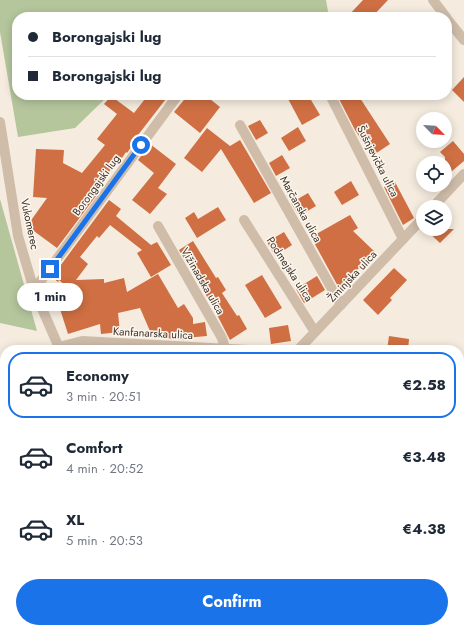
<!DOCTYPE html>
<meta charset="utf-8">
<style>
:root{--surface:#fff;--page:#f6f6f7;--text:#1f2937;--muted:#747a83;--line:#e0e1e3;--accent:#1a73e8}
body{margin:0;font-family:Jost,sans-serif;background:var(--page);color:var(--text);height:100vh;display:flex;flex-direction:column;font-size:15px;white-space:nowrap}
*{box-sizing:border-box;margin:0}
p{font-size:13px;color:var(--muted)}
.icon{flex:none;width:22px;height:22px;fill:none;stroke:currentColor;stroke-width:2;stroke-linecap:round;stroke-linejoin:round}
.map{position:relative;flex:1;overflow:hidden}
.drawer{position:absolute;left:0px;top:345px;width:464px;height:288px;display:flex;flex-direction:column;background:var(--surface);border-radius:16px 16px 0 0;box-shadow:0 2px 10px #0003}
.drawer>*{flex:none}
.hud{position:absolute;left:12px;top:12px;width:440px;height:88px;border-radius:16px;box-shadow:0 2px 10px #0003;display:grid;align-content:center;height:88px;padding:0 16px;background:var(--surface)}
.needle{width:26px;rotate:114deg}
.tools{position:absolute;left:416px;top:112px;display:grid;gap:8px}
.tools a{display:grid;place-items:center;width:36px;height:36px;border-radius:50%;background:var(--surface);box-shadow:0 2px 10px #0003;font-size:20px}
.end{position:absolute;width:18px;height:18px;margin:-9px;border:5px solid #1a73e8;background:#fff;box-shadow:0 0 0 2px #fff}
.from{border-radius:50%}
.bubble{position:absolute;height:28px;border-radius:14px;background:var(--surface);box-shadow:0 2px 10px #0003;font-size:13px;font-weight:700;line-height:28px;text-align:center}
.hud b{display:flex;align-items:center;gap:14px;height:38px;font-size:15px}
.hud b+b{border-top:1px solid var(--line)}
.hud i{width:10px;height:10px;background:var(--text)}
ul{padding:7px 0 0;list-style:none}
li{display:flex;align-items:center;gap:12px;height:66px;margin:0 8px 6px;padding:0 8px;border:2px solid transparent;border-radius:16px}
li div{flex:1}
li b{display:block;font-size:15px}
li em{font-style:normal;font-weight:700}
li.selected{border-color:var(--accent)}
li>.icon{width:36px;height:36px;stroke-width:1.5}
.button{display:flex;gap:8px;margin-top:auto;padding:8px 16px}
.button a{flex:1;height:46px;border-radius:24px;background:var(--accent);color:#fff;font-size:16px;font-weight:700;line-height:46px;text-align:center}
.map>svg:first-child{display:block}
.green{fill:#b5c69d}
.building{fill:#cf6f43}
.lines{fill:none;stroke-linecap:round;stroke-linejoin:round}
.minor{stroke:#cfbdaa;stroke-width:10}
.route{stroke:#1a73e8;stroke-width:5}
.labels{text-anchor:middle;stroke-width:3;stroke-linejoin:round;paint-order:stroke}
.street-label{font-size:11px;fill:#3c312a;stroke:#fcf6ed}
</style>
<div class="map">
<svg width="464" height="633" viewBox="0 0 464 633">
<rect width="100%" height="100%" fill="#f5ecdf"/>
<g class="green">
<polygon points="0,0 326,0 329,17 17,17 17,95 109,95 75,128 18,137 0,32"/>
<polygon points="0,199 37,331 0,323"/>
<polygon points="459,462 464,462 464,591 459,590"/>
</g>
<g class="building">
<polygon points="363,0 388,0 372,17 347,17"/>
<polygon points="464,77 464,102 452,90"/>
<polygon points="148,95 169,95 138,135 139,136 127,153 126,152 122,158 121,157 95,189 99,192 57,248 27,226 47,198 33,197 36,149 64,150 63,163 82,173 105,145 97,139 117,114 104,104 111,96 134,113"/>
<polygon points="188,95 205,95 220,107 200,133 174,112"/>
<polygon points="286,95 308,95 320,115 302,125"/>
<polygon points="337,95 358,95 390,144 372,156 355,130"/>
<polygon points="260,120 268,133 256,140 248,126"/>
<polygon points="298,127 306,141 289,151 281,138"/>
<polygon points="207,128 230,146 240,140 271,193 254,203 221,149 202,172 184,158"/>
<polygon points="453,141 464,154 464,161 445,177 445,157 440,152"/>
<polygon points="150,144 176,164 158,188 167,194 150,214 132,200 154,173 138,160"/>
<polygon points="282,155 290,168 276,176 269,163"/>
<polygon points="351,181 359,195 342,205 334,192"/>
<polygon points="395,182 414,218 403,225 384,187"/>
<polygon points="308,193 316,206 299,216 291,203"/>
<polygon points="109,200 121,209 116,216 151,245 157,242 171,265 151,277 137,253 142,250 110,225 99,238 97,236 80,257 88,264 76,280 104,279 104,283 124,278 127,292 158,274 178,308 184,304 193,318 193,324 205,322 207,336 185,338 185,340 158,337 153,338 140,308 118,313 120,332 101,334 100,324 68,334 60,309 80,298 59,280 58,282 52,277"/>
<polygon points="218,207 226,220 197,238 185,218 194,212 198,219"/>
<polygon points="350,215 358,228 353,231 375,252 353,274 356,279 340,290 311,237"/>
<polygon points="425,229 454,229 440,243"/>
<polygon points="284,232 292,245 275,256 267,242"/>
<polygon points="193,241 216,278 218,277 226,290 222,293 237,316 239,315 247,329 230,340 212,305 179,250"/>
<polygon points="394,268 407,280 390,298 392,300 378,315 363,300"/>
<polygon points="262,275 282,308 265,318 245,285"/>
<polygon points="317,276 325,290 304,303 296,289"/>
<polygon points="288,325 291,341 271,344 269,328"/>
<polygon points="389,336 409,339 408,350 387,350"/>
</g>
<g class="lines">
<g class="minor">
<polyline points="433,0 446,17"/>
<polyline points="447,19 464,40"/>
<polyline points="330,95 403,239"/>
<polyline points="0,122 18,236 34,290 60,350"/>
<polyline points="240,125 341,305"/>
<polyline points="433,207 464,174"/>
<polyline points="244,220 315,332"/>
<polyline points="158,226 222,338 225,348"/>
<polyline points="34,290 178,95"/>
<polyline points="59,347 82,341 248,350"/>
<polyline points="298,350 423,218"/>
<polyline points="459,370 464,371"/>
<polyline points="0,383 5,385"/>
<polyline points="0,466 5,467"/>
<polyline points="0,538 5,539"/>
<polyline points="459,602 464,603"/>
<polyline points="46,633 49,628"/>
<polyline points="257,633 258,628"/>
<polyline points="336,633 337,628"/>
<polyline points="421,633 422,628"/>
</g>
</g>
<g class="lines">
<polyline class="route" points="50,269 141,145"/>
</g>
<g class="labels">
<g class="street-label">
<text transform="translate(378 161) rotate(63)" y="4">Šušnjevička ulica</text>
<text transform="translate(96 185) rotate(-54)" y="4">Borongajski lug</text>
<text transform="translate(301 209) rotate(61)" y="4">Marčanska ulica</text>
<text transform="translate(30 224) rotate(78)" y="4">Vukomerec</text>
<text transform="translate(290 269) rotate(57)" y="4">Podmejska ulica</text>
<text transform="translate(352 276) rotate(-47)" y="4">Žminjska ulica</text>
<text transform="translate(203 281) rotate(60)" y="4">Vižinadska ulica</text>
<text transform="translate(153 333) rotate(3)" y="4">Kanfanarska ulica</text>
</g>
</g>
</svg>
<div class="tools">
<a><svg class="needle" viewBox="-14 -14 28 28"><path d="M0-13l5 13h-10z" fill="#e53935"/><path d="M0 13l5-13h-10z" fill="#747a83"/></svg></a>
<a><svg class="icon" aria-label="locate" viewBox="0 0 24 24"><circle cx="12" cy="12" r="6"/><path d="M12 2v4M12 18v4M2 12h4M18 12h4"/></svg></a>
<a><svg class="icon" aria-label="layers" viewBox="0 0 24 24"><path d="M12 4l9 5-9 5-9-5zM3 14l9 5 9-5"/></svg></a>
</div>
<i class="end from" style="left:141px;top:145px"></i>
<i class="end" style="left:50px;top:269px"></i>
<div class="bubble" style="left:17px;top:283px;width:66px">1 min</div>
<div class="hud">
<b><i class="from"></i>Borongajski lug</b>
<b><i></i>Borongajski lug</b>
</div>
<section class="drawer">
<ul>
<li class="selected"><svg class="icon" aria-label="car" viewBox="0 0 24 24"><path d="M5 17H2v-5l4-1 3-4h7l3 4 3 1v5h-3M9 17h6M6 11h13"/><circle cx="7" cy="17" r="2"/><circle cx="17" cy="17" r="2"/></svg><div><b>Economy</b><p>3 min · 20:51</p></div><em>€2.58</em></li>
<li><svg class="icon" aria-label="car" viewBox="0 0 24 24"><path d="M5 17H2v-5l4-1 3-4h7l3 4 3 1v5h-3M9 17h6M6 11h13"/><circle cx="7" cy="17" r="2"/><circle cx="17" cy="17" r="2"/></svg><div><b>Comfort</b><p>4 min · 20:52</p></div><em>€3.48</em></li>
<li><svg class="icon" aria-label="car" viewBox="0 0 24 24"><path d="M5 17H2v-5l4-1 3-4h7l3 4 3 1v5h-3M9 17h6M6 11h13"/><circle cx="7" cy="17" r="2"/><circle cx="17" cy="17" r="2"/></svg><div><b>XL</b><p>5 min · 20:53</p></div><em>€4.38</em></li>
</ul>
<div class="button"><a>Confirm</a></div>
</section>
</div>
